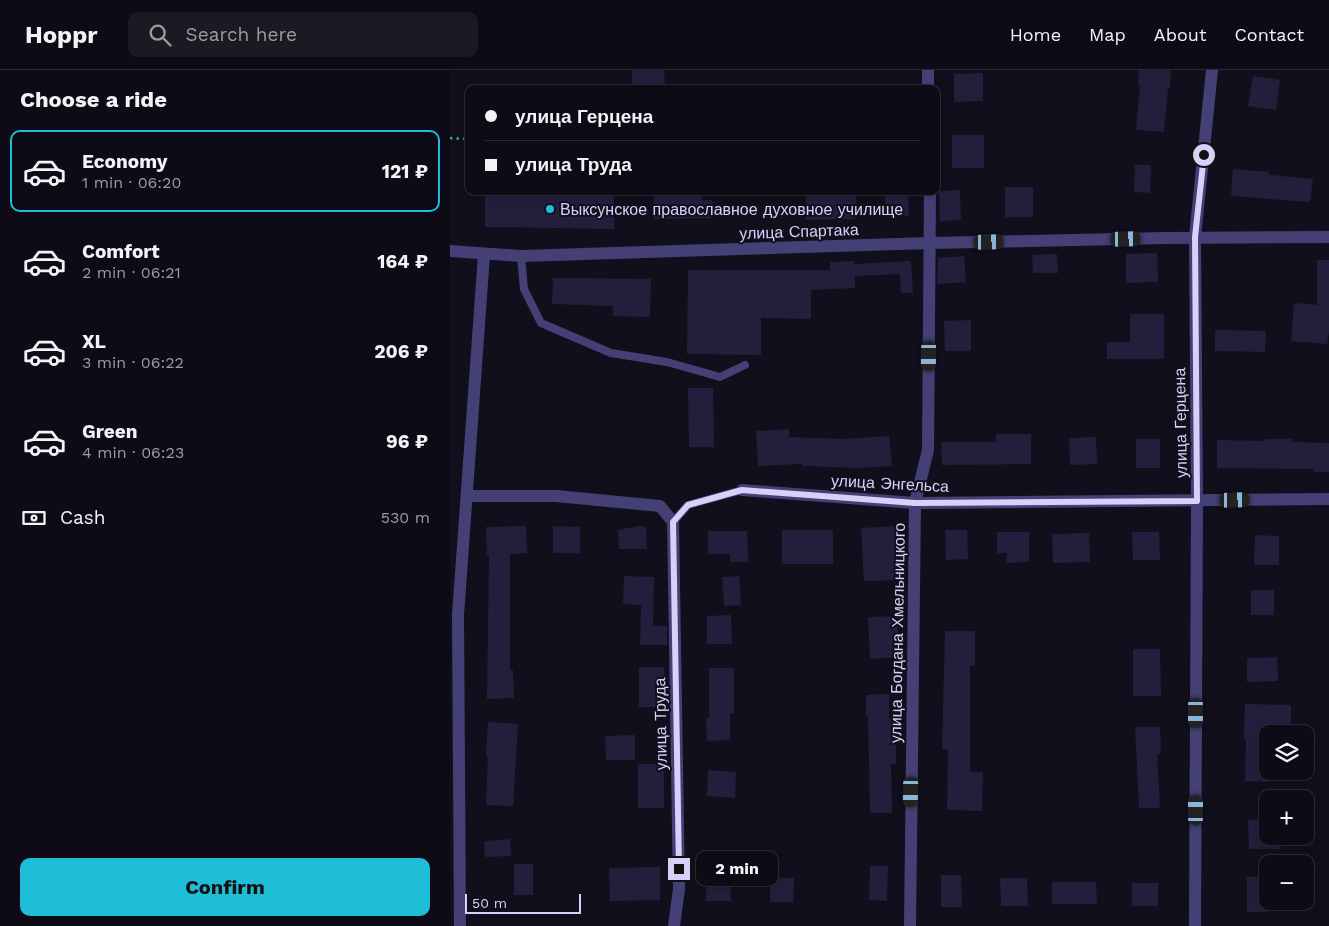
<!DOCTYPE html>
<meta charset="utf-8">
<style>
:root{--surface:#0e0b16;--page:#1c1923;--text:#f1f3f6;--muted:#9b9ba1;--line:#2e2b35;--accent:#1ebdd8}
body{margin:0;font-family:"Work Sans",sans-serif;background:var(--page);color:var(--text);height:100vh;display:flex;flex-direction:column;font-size:19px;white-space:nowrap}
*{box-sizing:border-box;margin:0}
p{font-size:16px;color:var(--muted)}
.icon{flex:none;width:28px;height:28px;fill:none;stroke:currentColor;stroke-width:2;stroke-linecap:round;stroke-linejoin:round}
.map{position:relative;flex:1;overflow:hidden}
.sheet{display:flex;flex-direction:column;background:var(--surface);width:450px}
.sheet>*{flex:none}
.banner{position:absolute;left:15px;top:15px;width:475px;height:110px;border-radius:10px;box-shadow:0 2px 8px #0003,0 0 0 1px var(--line);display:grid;align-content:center;height:110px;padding:0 20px;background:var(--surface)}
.tools{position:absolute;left:809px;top:655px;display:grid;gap:10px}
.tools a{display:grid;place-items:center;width:55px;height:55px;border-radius:10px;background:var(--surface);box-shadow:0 2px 8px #0003,0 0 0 1px var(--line);font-size:25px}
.scale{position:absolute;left:15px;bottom:12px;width:116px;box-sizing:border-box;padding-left:5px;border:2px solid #d7d1f9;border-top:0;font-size:14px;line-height:18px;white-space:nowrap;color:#d7d1f9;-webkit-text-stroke:4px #120f1d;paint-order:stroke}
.end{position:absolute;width:22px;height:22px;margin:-11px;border:6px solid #d7d1f9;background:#111;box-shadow:0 0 0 2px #111}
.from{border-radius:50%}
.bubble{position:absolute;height:35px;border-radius:10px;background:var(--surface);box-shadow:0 2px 8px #0003,0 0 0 1px var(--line);font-size:16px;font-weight:700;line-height:35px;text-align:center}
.car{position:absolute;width:15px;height:30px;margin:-15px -8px;border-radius:6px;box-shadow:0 0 4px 1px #0007;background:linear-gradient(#222 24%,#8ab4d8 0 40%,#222 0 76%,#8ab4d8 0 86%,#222 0)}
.banner b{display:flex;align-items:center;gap:18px;height:48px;font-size:19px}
.banner b+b{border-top:1px solid var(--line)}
.banner i{width:12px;height:12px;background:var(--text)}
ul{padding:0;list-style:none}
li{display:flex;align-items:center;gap:15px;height:82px;margin:0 10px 8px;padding:0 10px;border:2px solid transparent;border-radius:10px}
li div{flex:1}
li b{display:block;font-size:19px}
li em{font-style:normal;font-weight:700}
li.selected{border-color:var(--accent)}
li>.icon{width:45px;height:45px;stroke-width:1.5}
h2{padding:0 20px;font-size:22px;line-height:60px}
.pay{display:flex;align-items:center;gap:12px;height:55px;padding:0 20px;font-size:19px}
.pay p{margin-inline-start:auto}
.primary-button{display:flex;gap:10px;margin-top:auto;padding:10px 20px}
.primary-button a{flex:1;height:58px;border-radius:10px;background:var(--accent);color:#111;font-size:20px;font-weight:700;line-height:58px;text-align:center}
header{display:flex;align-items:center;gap:30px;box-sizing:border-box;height:70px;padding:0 25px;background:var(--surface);border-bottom:1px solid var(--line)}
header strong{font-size:24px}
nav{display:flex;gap:28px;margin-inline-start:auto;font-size:18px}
.search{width:350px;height:45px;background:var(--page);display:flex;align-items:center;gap:12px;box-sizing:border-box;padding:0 18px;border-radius:10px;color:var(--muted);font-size:19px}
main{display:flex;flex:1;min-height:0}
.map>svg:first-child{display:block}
.building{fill:#251d3c}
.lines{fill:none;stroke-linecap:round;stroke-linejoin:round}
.path{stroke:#3da19f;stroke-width:2.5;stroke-dasharray:2.5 4;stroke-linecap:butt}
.service{stroke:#444076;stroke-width:8}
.minor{stroke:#444076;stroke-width:12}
.tertiary{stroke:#444076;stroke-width:12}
.route{stroke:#d7d1f9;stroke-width:6}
.poi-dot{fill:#1ebdd8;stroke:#120f1d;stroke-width:2}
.labels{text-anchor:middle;stroke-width:4;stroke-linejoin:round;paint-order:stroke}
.poi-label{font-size:16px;fill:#d7d1f9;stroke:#120f1d;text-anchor:start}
.street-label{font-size:16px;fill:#d7d1f9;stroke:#120f1d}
</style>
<header>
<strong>Hoppr</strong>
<div class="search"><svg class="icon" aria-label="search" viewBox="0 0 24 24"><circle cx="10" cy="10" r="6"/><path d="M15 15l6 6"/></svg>Search here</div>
<nav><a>Home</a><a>Map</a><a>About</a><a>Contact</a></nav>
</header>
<main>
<section class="sheet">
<h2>Choose a ride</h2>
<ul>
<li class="selected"><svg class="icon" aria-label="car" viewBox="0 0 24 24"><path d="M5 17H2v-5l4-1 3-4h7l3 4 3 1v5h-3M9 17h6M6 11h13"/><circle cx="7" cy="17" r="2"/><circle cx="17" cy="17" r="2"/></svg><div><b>Economy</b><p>1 min · 06:20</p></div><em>121 ₽</em></li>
<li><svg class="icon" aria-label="car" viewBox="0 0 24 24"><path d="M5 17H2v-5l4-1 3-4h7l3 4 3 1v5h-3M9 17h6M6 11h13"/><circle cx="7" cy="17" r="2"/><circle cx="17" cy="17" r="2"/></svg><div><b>Comfort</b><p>2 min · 06:21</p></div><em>164 ₽</em></li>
<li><svg class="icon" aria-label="car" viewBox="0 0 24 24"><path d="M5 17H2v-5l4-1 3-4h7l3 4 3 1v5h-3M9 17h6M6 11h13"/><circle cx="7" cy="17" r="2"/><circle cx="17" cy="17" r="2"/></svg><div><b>XL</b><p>3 min · 06:22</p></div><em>206 ₽</em></li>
<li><svg class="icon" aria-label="car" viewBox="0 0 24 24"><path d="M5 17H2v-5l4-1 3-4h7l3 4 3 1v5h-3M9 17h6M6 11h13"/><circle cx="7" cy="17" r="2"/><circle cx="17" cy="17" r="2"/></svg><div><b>Green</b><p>4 min · 06:23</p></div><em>96 ₽</em></li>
</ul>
<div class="pay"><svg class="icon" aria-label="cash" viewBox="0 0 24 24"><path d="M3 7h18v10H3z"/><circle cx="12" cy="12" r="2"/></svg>Cash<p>530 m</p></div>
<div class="primary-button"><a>Confirm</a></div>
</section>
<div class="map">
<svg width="879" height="856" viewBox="0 0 879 856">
<rect width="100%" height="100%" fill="#120f1d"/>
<g class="building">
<polygon points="182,0 214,0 215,17 182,17"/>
<polygon points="689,0 721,0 720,18 718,18 714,62 686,60 690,16 688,16"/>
<polygon points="533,3 533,31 504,32 504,4"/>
<polygon points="803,6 830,10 826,40 798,36"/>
<rect x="502" y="65" width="32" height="33"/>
<polygon points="685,95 701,95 700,123 684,122"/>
<polygon points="783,99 819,102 819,105 863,109 860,132 781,126"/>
<rect x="555" y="117" width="28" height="30"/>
<polygon points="510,120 511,150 490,151 489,121"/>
<polygon points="35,121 164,121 164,159 35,157"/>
<polygon points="204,121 252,121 252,130 262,130 262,148 204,149"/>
<polygon points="356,121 406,121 407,149 356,150"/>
<polygon points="435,121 458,121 459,146 435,145"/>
<polygon points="707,183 708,212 676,213 676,184"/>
<polygon points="607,184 608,203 583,203 582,185"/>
<polygon points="514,186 516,212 487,214 488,188"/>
<polygon points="867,190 879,190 879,261 877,274 841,271 844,233 867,235"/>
<polygon points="404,191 404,194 461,191 463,223 451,223 450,204 405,206 405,218 361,220 361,249 311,248 311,285 237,284 238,200 380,200 380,192"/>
<polygon points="103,208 201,209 200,247 163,246 163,236 102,234"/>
<polygon points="680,244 714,244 714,289 657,289 657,272 680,272"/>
<polygon points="521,250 521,281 495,281 494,251"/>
<polygon points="765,260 816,261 815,282 765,281"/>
<polygon points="238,318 263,318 264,377 239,377"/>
<polygon points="339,359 339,367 394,369 439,366 442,396 409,398 352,396 352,394 308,396 306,361"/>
<polygon points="546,364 581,364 581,394 492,395 491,372 546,372"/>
<polygon points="646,367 647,394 620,395 619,368"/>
<rect x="686" y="369" width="24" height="29"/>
<polygon points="815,369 842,369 842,372 879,373 879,402 864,402 864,399 767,398 767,370 815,371"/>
<polygon points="76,456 77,483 60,484 60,600 63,600 64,628 37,629 39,485 37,485 36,457"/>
<polygon points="103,456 130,457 130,483 103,483"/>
<polygon points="189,456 196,457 197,479 169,479 168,460"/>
<polygon points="445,456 448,510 414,511 411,458"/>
<rect x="332" y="460" width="51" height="34"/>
<polygon points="495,460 517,460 518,489 496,490"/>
<polygon points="258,461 297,461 298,492 280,492 280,484 258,484"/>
<polygon points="547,462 579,462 579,492 556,493 557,483 547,483"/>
<polygon points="682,462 709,462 710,490 683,490"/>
<polygon points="639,463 640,492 603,493 602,464"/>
<polygon points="805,465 829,466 829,495 804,495"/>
<polygon points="174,506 204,507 203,556 217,556 217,575 190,575 191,535 173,534"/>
<polygon points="289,506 291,535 274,536 272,507"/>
<rect x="801" y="520" width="23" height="25"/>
<polygon points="281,545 282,574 257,574 257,546"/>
<polygon points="447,546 449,587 420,589 418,547"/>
<polygon points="495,561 525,561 525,596 520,596 520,702 533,702 532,741 497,740 498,680 492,679"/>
<polygon points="683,579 710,579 711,626 683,626"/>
<polygon points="827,587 828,611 797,612 797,588"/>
<polygon points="189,597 214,597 215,637 189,637"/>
<polygon points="259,598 284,598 284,643 280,643 280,670 257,671 256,648 259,648"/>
<polygon points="439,624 439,649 446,649 446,694 441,694 442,743 420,743 418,645 416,645 416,625"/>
<polygon points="795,634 841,635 841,664 818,664 818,712 795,711 796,669 794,669"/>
<polygon points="38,652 68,654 63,736 36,735 38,687 36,687"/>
<polygon points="685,657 710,657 711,684 707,684 710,738 689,738"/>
<polygon points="185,665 185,690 156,690 155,666"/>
<rect x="188" y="694" width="26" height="44"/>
<polygon points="258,700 286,702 285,728 257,726"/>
<polygon points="818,749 818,766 830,766 831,779 799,779 798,750"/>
<polygon points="60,769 61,786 35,787 34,771"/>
<polygon points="257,787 280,787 281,831 256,831"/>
<rect x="64" y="794" width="19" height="31"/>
<polygon points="420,796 438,796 437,831 419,830"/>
<polygon points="210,797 210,830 160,831 159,798"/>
<polygon points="491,805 511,805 512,837 491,837"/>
<polygon points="320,807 344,808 343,832 320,832"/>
<rect x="797" y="807" width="21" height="35"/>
<polygon points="550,808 577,808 578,836 551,836"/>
<polygon points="602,812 646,812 647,834 602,834"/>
<rect x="682" y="813" width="26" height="23"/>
</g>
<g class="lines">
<polyline class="path" points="0,68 15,69"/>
<g class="service">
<polyline points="71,186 74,219 91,253 161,283 217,292 270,307 295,295"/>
<polyline points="223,452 238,435 292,420"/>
</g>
<g class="minor">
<polyline points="478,0 478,19"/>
<polyline points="0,181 71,186 480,173 715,168 879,167"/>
<polyline points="292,420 465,433 879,429"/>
<polyline points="18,426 106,426 210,436 223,452 229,819 224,856"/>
<polyline points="10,856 8,545 34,185"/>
<polyline points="460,856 465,433 478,380 480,121"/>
</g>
<polyline class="tertiary" points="745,856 747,431 745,167 762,0"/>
</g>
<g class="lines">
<polyline class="route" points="229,799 223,452 238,435 292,420 465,433 747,431 745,167 754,85"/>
</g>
<circle class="poi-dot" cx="100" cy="139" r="5"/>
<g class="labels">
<g class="poi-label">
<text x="110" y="145">Выксунское православное духовное училище</text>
</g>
<g class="street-label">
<text transform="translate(349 161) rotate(-2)" y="6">улица Спартака</text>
<text transform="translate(730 353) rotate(-91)" y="6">улица Герцена</text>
<text transform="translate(440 413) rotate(3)" y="6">улица Энгельса</text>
<text transform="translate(447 563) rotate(-89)" y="6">улица Богдана Хмельницкого</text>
<text transform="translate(210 654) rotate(-91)" y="6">улица Труда</text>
</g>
</g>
</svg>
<div class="tools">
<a><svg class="icon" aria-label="layers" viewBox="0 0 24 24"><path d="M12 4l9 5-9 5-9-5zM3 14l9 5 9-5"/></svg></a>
<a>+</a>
<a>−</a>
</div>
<div class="scale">50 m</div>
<i class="end from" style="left:754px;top:85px"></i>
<i class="end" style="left:229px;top:799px"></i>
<div class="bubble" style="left:246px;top:781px;width:82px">2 min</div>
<i class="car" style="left:676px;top:169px;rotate:89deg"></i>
<i class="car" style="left:539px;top:172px;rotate:89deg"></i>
<i class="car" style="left:479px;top:286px;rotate:181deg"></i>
<i class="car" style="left:785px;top:430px;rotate:89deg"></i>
<i class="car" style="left:746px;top:643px;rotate:180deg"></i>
<i class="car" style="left:461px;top:722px;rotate:181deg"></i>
<i class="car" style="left:746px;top:740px;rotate:0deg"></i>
<div class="banner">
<b><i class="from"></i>улица Герцена</b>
<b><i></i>улица Труда</b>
</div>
</div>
</main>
